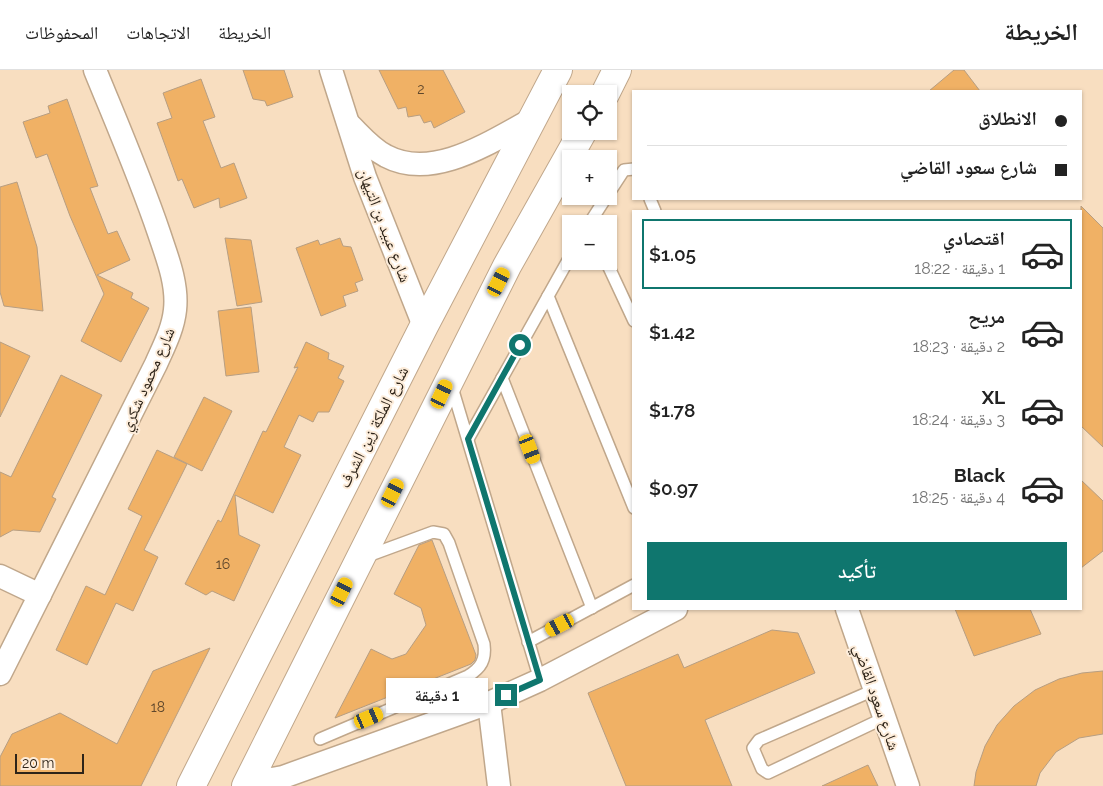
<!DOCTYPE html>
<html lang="ar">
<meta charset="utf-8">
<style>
:root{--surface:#fff;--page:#f2f2f2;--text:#222;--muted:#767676;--line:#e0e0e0;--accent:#0f766e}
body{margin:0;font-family:Raleway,"Noto Naskh Arabic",sans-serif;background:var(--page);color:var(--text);direction:rtl;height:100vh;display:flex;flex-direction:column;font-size:19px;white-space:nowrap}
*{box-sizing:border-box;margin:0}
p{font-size:16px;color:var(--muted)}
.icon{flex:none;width:28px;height:28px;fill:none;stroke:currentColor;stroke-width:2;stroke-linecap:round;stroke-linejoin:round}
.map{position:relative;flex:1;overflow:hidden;direction:ltr}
.details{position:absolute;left:632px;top:140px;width:450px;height:400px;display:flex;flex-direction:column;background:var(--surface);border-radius:0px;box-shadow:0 1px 4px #0004;direction:rtl}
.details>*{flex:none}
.hud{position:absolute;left:632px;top:20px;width:450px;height:110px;border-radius:0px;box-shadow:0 1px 4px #0004;direction:rtl;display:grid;align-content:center;height:110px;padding:0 15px;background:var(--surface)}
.controls{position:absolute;left:562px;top:15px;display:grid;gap:10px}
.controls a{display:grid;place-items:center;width:55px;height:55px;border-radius:0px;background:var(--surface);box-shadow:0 1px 4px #0004;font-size:25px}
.scale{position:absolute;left:15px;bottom:12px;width:69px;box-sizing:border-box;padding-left:5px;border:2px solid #2e2419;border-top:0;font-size:14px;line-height:18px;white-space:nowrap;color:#2e2419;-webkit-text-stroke:4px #fdeddb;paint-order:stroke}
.end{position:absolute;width:22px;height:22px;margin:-11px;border:6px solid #0f766e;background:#fff;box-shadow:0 0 0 2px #fff}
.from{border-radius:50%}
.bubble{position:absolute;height:35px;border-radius:0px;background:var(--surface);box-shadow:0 1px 4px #0004;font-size:16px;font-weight:600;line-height:35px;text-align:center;direction:rtl}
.car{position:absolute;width:15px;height:30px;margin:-15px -8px;border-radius:6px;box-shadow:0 0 4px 1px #0007;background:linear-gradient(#f5c518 24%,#345 0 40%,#f5c518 0 76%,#345 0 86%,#f5c518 0)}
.hud b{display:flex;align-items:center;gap:18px;height:48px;font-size:19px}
.hud b+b{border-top:1px solid var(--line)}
.hud i{width:12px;height:12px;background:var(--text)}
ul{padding:9px 0 0;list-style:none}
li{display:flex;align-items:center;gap:15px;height:70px;margin:0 10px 8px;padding:0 5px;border:2px solid transparent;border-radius:0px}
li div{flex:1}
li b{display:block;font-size:19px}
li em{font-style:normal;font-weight:600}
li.selected{border-color:var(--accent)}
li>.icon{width:45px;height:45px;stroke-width:1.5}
.cta{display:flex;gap:10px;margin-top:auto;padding:10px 15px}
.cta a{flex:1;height:58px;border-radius:0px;background:var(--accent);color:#fff;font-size:20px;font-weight:600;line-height:58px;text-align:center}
header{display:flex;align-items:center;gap:30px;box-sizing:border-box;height:70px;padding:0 25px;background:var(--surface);border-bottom:1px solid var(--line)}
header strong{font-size:24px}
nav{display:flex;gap:28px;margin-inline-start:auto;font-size:18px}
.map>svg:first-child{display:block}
.building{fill:#f0b165;stroke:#b79e82}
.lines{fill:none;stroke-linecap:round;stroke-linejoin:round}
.service-casing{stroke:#c0a78b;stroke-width:14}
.minor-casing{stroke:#c0a78b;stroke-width:25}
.secondary-casing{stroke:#c0a78b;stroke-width:30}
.service{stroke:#fff;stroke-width:11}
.minor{stroke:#fff;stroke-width:22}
.secondary{stroke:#fff;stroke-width:28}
.route{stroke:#0f766e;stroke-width:6}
.labels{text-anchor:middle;stroke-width:4;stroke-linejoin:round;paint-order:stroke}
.number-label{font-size:14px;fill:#5e472c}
.street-label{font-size:16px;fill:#2e2419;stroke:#fdeddb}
</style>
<header>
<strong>الخريطة</strong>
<nav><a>الخريطة</a><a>الاتجاهات</a><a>المحفوظات</a></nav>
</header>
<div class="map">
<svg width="1103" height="716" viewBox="0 0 1103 716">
<rect width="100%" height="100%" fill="#f8dec0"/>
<g class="building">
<polygon points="243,0 284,0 293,27 267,36 265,31 253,29"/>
<polygon points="379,0 443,0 465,42 434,58 431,51 424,53 420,45 408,47 406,37 398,39"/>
<polygon points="954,0 964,0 980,21 929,21"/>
<polygon points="201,9 215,47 203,51 221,98 234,93 247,128 220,138 219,128 194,138 182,109 178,111 157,53 172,48 163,23"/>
<polygon points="67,29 98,116 90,118 108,164 117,161 130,190 97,205 133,223 131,228 149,238 121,292 81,271 104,224 70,146 47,84 36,88 23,52 50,43 48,36"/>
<polygon points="17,112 37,177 43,241 4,236 0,222 0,117"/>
<polygon points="1081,136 1103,158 1103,377 1081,356"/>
<polygon points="225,168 251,170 262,232 237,236"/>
<polygon points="340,168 343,176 351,177 363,210 355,213 358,221 343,226 346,236 321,246 296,178 318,170 320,175"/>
<polygon points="251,237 259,302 226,306 218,241"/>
<polygon points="0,272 30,286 0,347"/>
<polygon points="306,272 329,283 328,289 344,296 338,308 344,311 329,342 318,342 313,352 299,345 284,377 301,385 273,443 235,425 239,465 260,475 234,531 212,521 206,525 185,514 218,450 221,452 263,361 266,362 298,297 294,298"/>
<polygon points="61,305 102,325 52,427 56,429 40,462 13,460 0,467 0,402 11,407"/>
<polygon points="204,327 232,341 202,401 174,387"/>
<polygon points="157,380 187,394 144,480 158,487 133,541 116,533 87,595 56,580 86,516 105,525 142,446 128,439"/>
<polygon points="1081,410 1103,431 1103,481 1081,498"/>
<polygon points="432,470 476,585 475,590 471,594 335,648 371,579 392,589 406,584 426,555 421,538 394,524 419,475"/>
<polygon points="955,539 1030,539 1041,564 974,586"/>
<polygon points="772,560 798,563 815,603 705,650 732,716 626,716 588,623 678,584 684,598"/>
<polygon points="210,578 141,716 0,716 0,687 12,664 60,643 117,674 153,601"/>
<polygon points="1103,601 1103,664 1079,668 1056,682 1040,703 1036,716 974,716 976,702 985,676 997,655 1014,636 1035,620 1059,609 1082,603"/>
<polygon points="868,695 878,716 822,716"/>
</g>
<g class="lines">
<defs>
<g id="service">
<polyline points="609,123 624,100 634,99"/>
<polyline points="650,129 655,141"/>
<polyline points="589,154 607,126"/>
<polyline points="606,191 634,251"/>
<polyline points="548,226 634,438"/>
<polyline points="502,308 592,538"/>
<polyline points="451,314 540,610"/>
<polyline points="468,369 571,185"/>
<polyline points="528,572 634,515"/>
<polyline points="874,620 759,670 753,678 762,699 768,703 884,648"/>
<path d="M320 669 468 606C481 598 486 590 484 574L449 473 444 464 433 462 365 487"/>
</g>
<g id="minor">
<polyline points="331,0 365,107 424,256"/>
<path d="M351 56C362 67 372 79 386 86 433 111 490 72 531 50"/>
<polyline points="0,506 40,525"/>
<polyline points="847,539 908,716"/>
<path d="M0 604 156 294C164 276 173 259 175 240 178 214 167 187 159 163 140 107 117 54 95 0"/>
<polyline points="489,633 499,716"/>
<polyline points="250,707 272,709 283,707 489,633 540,610 676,539"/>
</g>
<g id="secondary">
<polyline points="605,24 617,0"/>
<polyline points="191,716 424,256 558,0"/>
<polyline points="246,716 507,196 583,61"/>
</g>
</defs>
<use href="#service" class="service-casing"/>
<use href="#minor" class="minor-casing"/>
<use href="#secondary" class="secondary-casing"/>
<use href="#service" class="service"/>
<use href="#minor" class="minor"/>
<use href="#secondary" class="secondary"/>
</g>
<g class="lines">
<polyline class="route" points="506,625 540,610 468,369 520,275"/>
</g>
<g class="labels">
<g class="number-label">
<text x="421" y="24">2</text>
<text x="223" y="499">16</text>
<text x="158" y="642">18</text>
</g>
<g class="street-label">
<text transform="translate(385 155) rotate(69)" y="6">شارع عبيد بن التيهان</text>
<text transform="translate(147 309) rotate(-66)" y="6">شارع محمود شكري</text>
<text transform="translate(373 357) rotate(-63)" y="6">شارع الملكة زين الشرف</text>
<text transform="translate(877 627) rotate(71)" y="6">شارع سعود القاضي</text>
</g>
</g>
</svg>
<div class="controls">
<a><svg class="icon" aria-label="locate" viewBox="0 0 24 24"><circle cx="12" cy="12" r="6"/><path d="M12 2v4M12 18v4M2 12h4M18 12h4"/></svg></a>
<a>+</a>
<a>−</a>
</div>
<div class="scale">20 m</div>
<i class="end from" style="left:520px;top:275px"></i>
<i class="end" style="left:506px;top:625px"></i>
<div class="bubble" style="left:386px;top:608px;width:102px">1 دقيقة</div>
<i class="car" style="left:499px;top:212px;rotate:27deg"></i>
<i class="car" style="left:442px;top:324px;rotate:25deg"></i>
<i class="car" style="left:530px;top:379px;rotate:159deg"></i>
<i class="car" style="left:393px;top:423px;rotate:27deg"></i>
<i class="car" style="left:342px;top:522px;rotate:26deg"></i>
<i class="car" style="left:560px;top:555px;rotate:242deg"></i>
<i class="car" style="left:369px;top:648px;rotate:67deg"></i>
<div class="hud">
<b><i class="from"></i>الانطلاق</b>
<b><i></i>شارع سعود القاضي</b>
</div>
<section class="details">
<ul>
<li class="selected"><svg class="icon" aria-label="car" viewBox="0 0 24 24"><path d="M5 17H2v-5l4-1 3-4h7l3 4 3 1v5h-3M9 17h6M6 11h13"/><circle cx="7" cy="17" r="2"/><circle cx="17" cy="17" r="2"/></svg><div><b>اقتصادي</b><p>1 دقيقة · 18:22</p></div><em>$1.05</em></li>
<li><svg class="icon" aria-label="car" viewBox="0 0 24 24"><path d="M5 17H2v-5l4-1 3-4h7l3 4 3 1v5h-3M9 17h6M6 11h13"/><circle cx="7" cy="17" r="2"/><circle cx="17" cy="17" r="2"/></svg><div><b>مريح</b><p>2 دقيقة · 18:23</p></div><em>$1.42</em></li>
<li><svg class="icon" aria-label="car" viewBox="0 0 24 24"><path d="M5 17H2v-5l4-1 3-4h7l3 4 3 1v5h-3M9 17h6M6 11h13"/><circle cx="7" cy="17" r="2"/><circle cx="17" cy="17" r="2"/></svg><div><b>XL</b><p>3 دقيقة · 18:24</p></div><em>$1.78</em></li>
<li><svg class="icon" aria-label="car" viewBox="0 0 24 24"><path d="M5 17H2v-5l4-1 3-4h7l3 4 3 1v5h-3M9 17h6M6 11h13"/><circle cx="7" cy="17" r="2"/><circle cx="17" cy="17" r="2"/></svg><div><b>Black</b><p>4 دقيقة · 18:25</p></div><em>$0.97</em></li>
</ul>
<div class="cta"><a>تأكيد</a></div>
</section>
</div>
